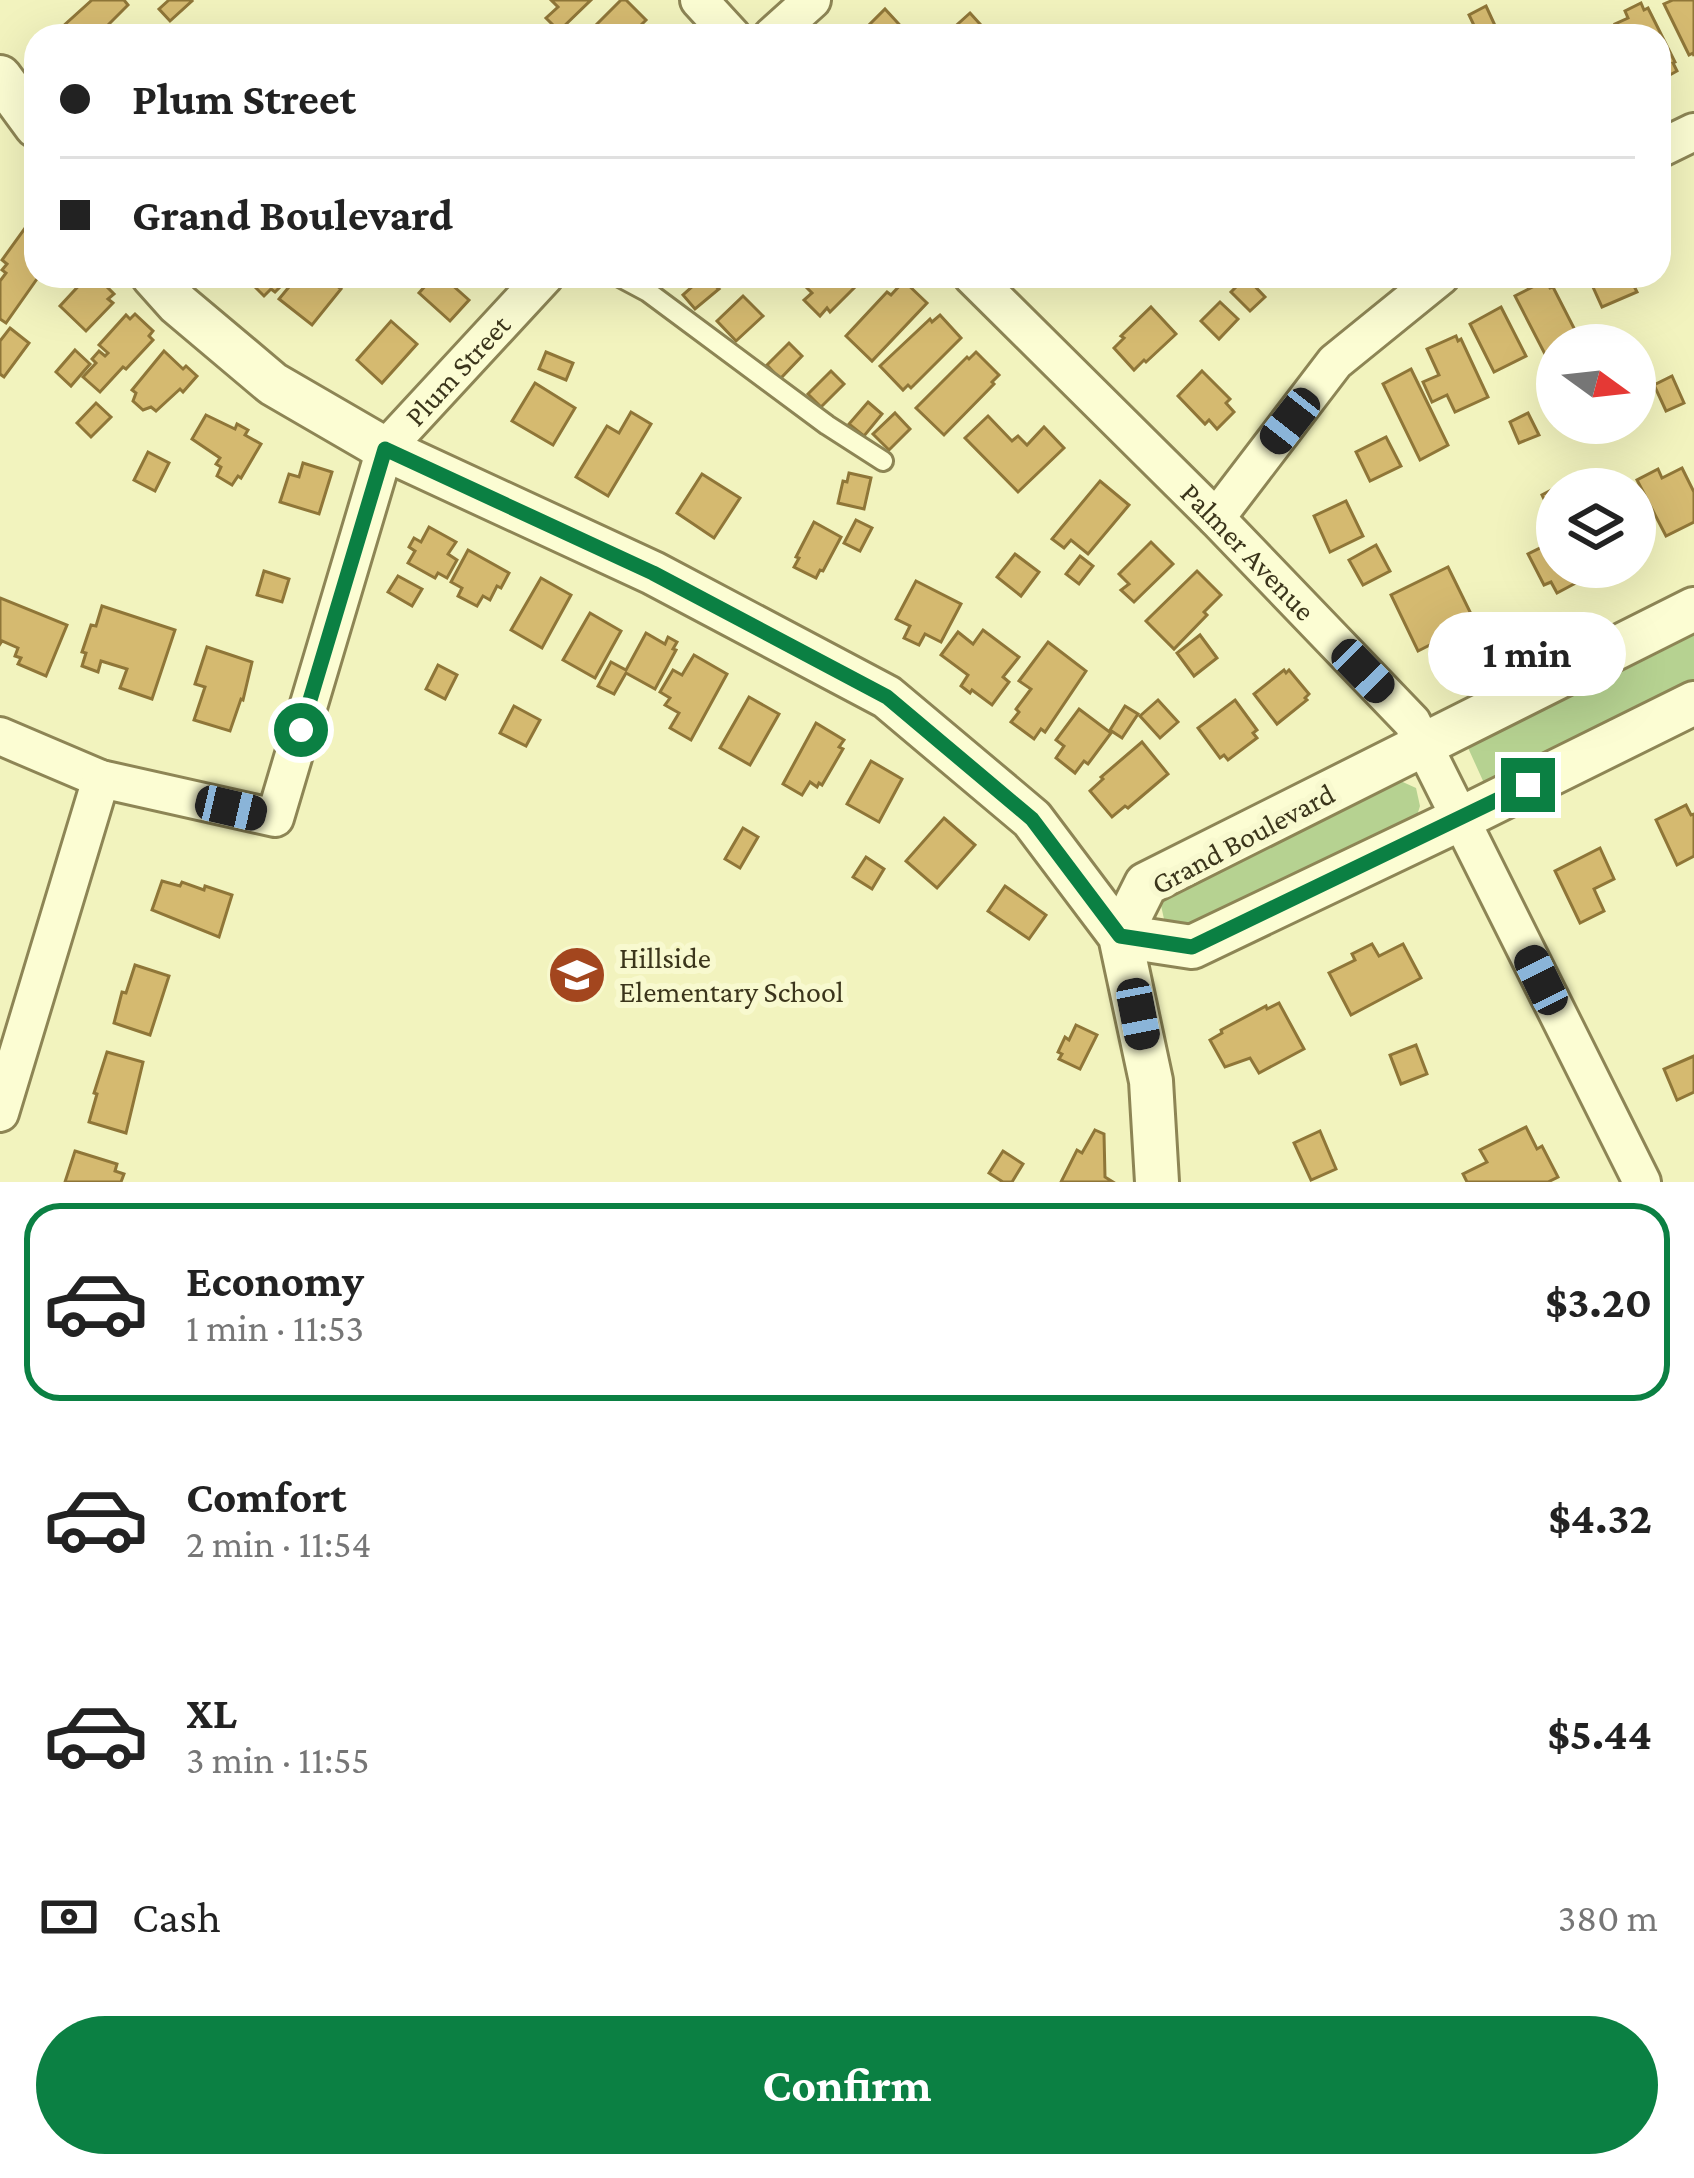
<!DOCTYPE html>
<meta charset="utf-8">
<style>
:root{--surface:#fff;--page:#f6f6f6;--text:#222;--muted:#767676;--line:#e0e0e0;--accent:#0b8043}
body{margin:0;font-family:"Crimson Pro",serif;background:var(--page);color:var(--text);height:100vh;display:flex;flex-direction:column;font-size:45px;white-space:nowrap}
*{box-sizing:border-box;margin:0}
p{font-size:39px;color:var(--muted)}
.icon{flex:none;width:66px;height:66px;fill:none;stroke:currentColor;stroke-width:2;stroke-linecap:round;stroke-linejoin:round}
.map{position:relative;height:1182px;overflow:hidden}
.details{display:flex;flex-direction:column;background:var(--surface);flex:1}
.details>*{flex:none}
.guide{position:absolute;left:24px;top:24px;width:1647px;height:264px;border-radius:36px;box-shadow:0 12px 48px #0002;display:grid;align-content:center;height:264px;padding:0 36px;background:var(--surface)}
.needle{width:78px;rotate:105deg}
.tools{position:absolute;left:1536px;top:324px;display:grid;gap:24px}
.tools a{display:grid;place-items:center;width:120px;height:120px;border-radius:50%;background:var(--surface);box-shadow:0 12px 48px #0002;font-size:60px}
.end{position:absolute;width:54px;height:54px;margin:-27px;border:15px solid #0b8043;background:#fff;box-shadow:0 0 0 6px #fff}
.from{border-radius:50%}
.bubble{position:absolute;height:84px;border-radius:42px;background:var(--surface);box-shadow:0 12px 48px #0002;font-size:39px;font-weight:700;line-height:84px;text-align:center}
.car{position:absolute;width:36px;height:72px;margin:-36px -18px;border-radius:15px;box-shadow:0 0 9px 3px #0007;background:linear-gradient(#222 24%,#8ab4d8 0 40%,#222 0 76%,#8ab4d8 0 86%,#222 0)}
.guide b{display:flex;align-items:center;gap:42px;height:114px;font-size:45px}
.guide b+b{border-top:3px solid var(--line)}
.guide i{width:30px;height:30px;background:var(--text)}
ul{padding:21px 0 0;list-style:none}
li{display:flex;align-items:center;gap:36px;height:198px;margin:0 24px 18px;padding:0 12px;border:6px solid transparent;border-radius:36px}
li div{flex:1}
li b{display:block;font-size:45px}
li em{font-style:normal;font-weight:700}
li.selected{border-color:var(--accent)}
li>.icon{width:108px;height:108px;stroke-width:1.5}
.pay{display:flex;align-items:center;gap:30px;height:132px;padding:0 36px;font-size:45px}
.pay p{margin-inline-start:auto}
.cta{display:flex;gap:24px;margin-top:auto;padding:24px 36px}
.cta a{flex:1;height:138px;border-radius:72px;background:var(--accent);color:#fff;font-size:48px;font-weight:700;line-height:138px;text-align:center}
.map>svg:first-child{display:block}
.green{fill:#b6d291}
.building{fill:#d5ba70;stroke:#8f7638;stroke-width:3}
.lines{fill:none;stroke-linecap:round;stroke-linejoin:round}
.service-casing{stroke:#8d8555;stroke-width:24}
.minor-casing{stroke:#8d8555;stroke-width:42}
.tertiary-casing{stroke:#8d8555;stroke-width:48}
.service{stroke:#fcfdd3;stroke-width:18}
.minor{stroke:#fcfdd3;stroke-width:36}
.tertiary{stroke:#fcfdd3;stroke-width:42}
.route{stroke:#0b8043;stroke-width:15}
.labels{text-anchor:middle;stroke-width:12;stroke-linejoin:round;paint-order:stroke}
.street-label{font-size:30px;fill:#3b351b;stroke:#f8f9cf}
.poi-label{font-size:30px;fill:#3b351b;stroke:#f8f9cf;text-anchor:start}
</style>
<div class="map">
<svg width="1694" height="1182" viewBox="0 0 1694 1182">
<rect width="100%" height="100%" fill="#f2f3be"/>
<g class="green">
<polygon points="1694,624 1694,686 1497,784 1484,783 1464,739"/>
<polygon points="1394,778 1416,788 1420,806 1415,822 1176,932 1164,919 1160,901 1175,886"/>
</g>
<g class="building">
<polygon points="92,0 124,0 128,5 97,36 69,36 61,28"/>
<polygon points="169,0 191,0 192,1 170,21 159,9"/>
<polygon points="551,0 591,0 559,31 546,18 558,7"/>
<polygon points="621,0 626,0 646,20 630,36 591,36 588,33"/>
<polygon points="1673,0 1694,0 1694,56 1693,53 1689,55 1664,4"/>
<polygon points="1641,3 1644,10 1648,8 1675,62 1673,63 1677,71 1659,81 1659,36 1621,36 1615,24 1628,18 1625,11"/>
<polygon points="1486,6 1498,32 1489,36 1479,36 1469,15"/>
<polygon points="885,9 909,35 858,36"/>
<polygon points="970,13 989,34 952,36 949,32"/>
<polygon points="33,217 36,220 36,276 39,276 6,323 0,319 0,281 6,273 2,270 7,264 2,260"/>
<polygon points="96,276 114,294 108,299 113,303 86,331 60,306 86,278 90,282"/>
<polygon points="244,276 291,276 275,292 271,289 264,296"/>
<polygon points="298,276 325,276 341,289 312,325 279,299"/>
<polygon points="434,276 442,276 469,300 450,321 419,293"/>
<polygon points="704,276 719,289 695,309 683,295"/>
<polygon points="814,276 866,276 830,312 827,308 820,316 804,300 812,293 805,286"/>
<polygon points="1588,276 1629,276 1637,292 1602,307"/>
<polygon points="1246,277 1265,297 1250,311 1231,292"/>
<polygon points="1546,280 1550,288 1553,287 1580,340 1571,345 1557,345 1557,353 1547,358 1515,296"/>
<polygon points="904,281 927,303 872,361 846,336 887,292 891,295"/>
<polygon points="743,296 763,316 736,341 717,321"/>
<polygon points="1220,302 1238,319 1219,339 1201,321"/>
<polygon points="1151,307 1176,334 1146,362 1144,360 1134,370 1114,348 1124,338 1121,336"/>
<polygon points="1501,307 1526,356 1494,372 1470,324"/>
<polygon points="135,314 153,331 149,336 153,340 126,369 123,367 100,392 83,377 96,363 92,359 99,351 105,356 108,353 99,345 126,315 130,319"/>
<polygon points="940,315 961,338 911,388 908,385 903,390 880,366 930,319 932,322"/>
<polygon points="391,321 417,344 382,383 357,360"/>
<polygon points="10,328 29,343 4,377 0,374 0,341"/>
<polygon points="1456,336 1458,341 1461,339 1488,397 1455,412 1447,395 1432,402 1423,382 1439,375 1427,349"/>
<polygon points="789,343 802,356 780,379 767,365"/>
<polygon points="75,350 90,364 71,386 56,372"/>
<polygon points="164,351 183,369 186,366 197,376 183,392 180,389 156,411 151,407 143,410 133,401 136,393 132,390"/>
<polygon points="546,352 573,363 566,380 539,369"/>
<polygon points="976,352 999,375 992,382 994,384 944,435 916,408 967,357 969,359"/>
<polygon points="1411,369 1448,445 1420,460 1383,384"/>
<polygon points="831,371 844,384 821,407 808,394"/>
<polygon points="1202,371 1230,399 1226,403 1234,412 1217,429 1209,420 1205,424 1178,396"/>
<polygon points="1672,376 1684,403 1666,411 1654,385"/>
<polygon points="535,383 575,408 553,445 512,421"/>
<polygon points="868,402 882,414 864,436 849,424"/>
<polygon points="96,403 111,417 91,437 77,423"/>
<polygon points="631,412 651,424 608,496 576,477 607,426 619,433"/>
<polygon points="895,413 910,429 889,450 873,434"/>
<polygon points="1528,413 1539,435 1519,443 1510,422"/>
<polygon points="206,415 235,429 237,424 248,430 245,435 261,444 241,478 238,476 232,485 217,476 221,467 216,464 220,458 192,439"/>
<polygon points="988,416 1012,441 1018,436 1027,445 1044,427 1064,448 1018,492 965,438"/>
<polygon points="1386,437 1401,466 1370,481 1356,452"/>
<polygon points="148,452 169,463 155,491 134,480"/>
<polygon points="303,463 332,472 319,514 280,502 289,474 299,477"/>
<polygon points="1682,468 1694,492 1694,522 1666,536 1637,480 1658,469 1662,478"/>
<polygon points="849,473 871,478 864,509 838,503 843,481 847,482"/>
<polygon points="702,474 740,498 714,538 677,513"/>
<polygon points="1100,481 1129,505 1088,554 1071,540 1064,548 1052,539"/>
<polygon points="1563,484 1566,489 1557,489 1557,567 1584,567 1589,576 1557,593 1551,582 1544,585 1528,554 1550,543 1542,529 1555,522 1542,495"/>
<polygon points="1346,501 1363,536 1330,552 1314,516"/>
<polygon points="856,520 872,528 860,551 844,543"/>
<polygon points="814,522 841,537 823,571 820,570 816,578 794,567 799,558 796,557"/>
<polygon points="429,527 456,542 448,554 457,560 447,578 438,573 435,578 408,563 415,551 409,547 414,538 421,542"/>
<polygon points="1151,542 1173,564 1134,602 1121,590 1129,584 1119,574"/>
<polygon points="1376,545 1390,571 1363,585 1349,560"/>
<polygon points="468,550 509,573 501,588 497,586 490,600 483,596 477,606 458,596 462,588 451,582"/>
<polygon points="1015,554 1039,572 1021,596 997,577"/>
<polygon points="1080,556 1093,566 1079,584 1066,574"/>
<polygon points="1448,567 1475,622 1418,651 1391,595"/>
<polygon points="264,571 289,579 282,602 257,595"/>
<polygon points="1197,571 1221,595 1204,612 1207,615 1174,649 1146,621"/>
<polygon points="398,576 422,589 412,606 388,592"/>
<polygon points="541,578 571,595 542,648 511,630"/>
<polygon points="916,581 961,604 941,642 925,634 919,645 904,638 910,626 896,619"/>
<polygon points="0,598 67,625 46,676 18,664 21,658 15,656 18,648 2,641 0,644"/>
<polygon points="102,606 175,630 152,699 120,688 127,669 101,661 98,672 82,666 86,653 82,652 91,625 96,626"/>
<polygon points="590,613 621,631 595,678 563,660"/>
<polygon points="983,630 1019,657 1003,677 1009,682 992,705 972,690 970,693 961,686 968,675 941,655 958,632 973,644"/>
<polygon points="646,633 665,644 668,637 677,642 673,649 676,650 655,689 626,673 614,694 598,686 611,662 626,670"/>
<polygon points="1200,635 1217,658 1194,676 1177,653"/>
<polygon points="1048,642 1086,671 1045,732 1041,729 1034,739 1011,722 1019,712 1016,709 1031,689 1019,681"/>
<polygon points="207,647 252,662 243,700 241,699 230,731 194,720 205,687 195,684"/>
<polygon points="694,655 727,674 691,740 670,728 679,713 665,705 670,698 660,692 673,670 682,675"/>
<polygon points="438,665 457,675 445,699 426,689"/>
<polygon points="1284,670 1286,673 1289,670 1309,694 1305,698 1307,700 1277,724 1254,694"/>
<polygon points="749,697 779,714 750,765 720,748"/>
<polygon points="1158,700 1178,722 1160,738 1140,716"/>
<polygon points="1235,700 1257,730 1253,733 1257,738 1228,760 1224,755 1220,758 1198,728"/>
<polygon points="514,706 540,720 526,746 500,733"/>
<polygon points="1125,706 1138,714 1122,738 1110,730"/>
<polygon points="1079,709 1111,733 1088,764 1084,761 1075,773 1056,758 1064,746 1056,740"/>
<polygon points="816,723 844,740 839,747 843,749 822,785 819,783 817,787 810,782 802,795 783,784"/>
<polygon points="1142,742 1168,774 1128,808 1125,806 1112,817 1090,791 1103,779 1101,777"/>
<polygon points="871,761 902,779 879,822 847,804"/>
<polygon points="1686,805 1691,815 1694,814 1694,856 1677,865 1656,820"/>
<polygon points="944,818 975,845 937,888 906,861"/>
<polygon points="743,828 758,837 740,868 725,859"/>
<polygon points="1600,848 1614,879 1594,889 1604,911 1580,923 1555,871"/>
<polygon points="866,857 884,869 872,889 853,877"/>
<polygon points="162,881 180,886 182,882 204,890 205,886 232,895 219,937 152,910"/>
<polygon points="1005,886 1046,915 1029,939 988,911"/>
<polygon points="1372,944 1379,956 1403,944 1421,978 1351,1015 1329,973 1355,960 1352,954"/>
<polygon points="135,965 169,976 150,1035 114,1023 122,992 126,993"/>
<polygon points="1279,1003 1304,1049 1259,1073 1250,1058 1225,1067 1210,1040 1222,1033 1221,1030 1266,1006 1267,1009"/>
<polygon points="1076,1025 1097,1035 1080,1069 1059,1059 1062,1054 1058,1052 1065,1037 1069,1040"/>
<polygon points="1416,1045 1427,1074 1401,1084 1390,1055"/>
<polygon points="107,1052 143,1062 126,1133 89,1122 97,1094 94,1093"/>
<polygon points="1694,1056 1694,1092 1677,1100 1664,1069"/>
<polygon points="1526,1127 1537,1149 1542,1146 1558,1177 1548,1182 1467,1182 1463,1174 1487,1162 1480,1150"/>
<polygon points="1095,1130 1104,1134 1105,1177 1113,1182 1061,1182 1077,1150 1082,1153"/>
<polygon points="1320,1131 1336,1169 1311,1180 1294,1143"/>
<polygon points="75,1151 117,1164 115,1171 124,1174 121,1182 65,1182"/>
<polygon points="1003,1151 1023,1164 1012,1182 1003,1182 989,1173"/>
</g>
<g class="lines">
<defs>
<polyline id="service" points="618,276 648,292 827,425 883,461"/>
<g id="minor">
<polyline points="699,0 732,36"/>
<polyline points="772,36 812,0"/>
<polyline points="1659,149 1694,132"/>
<path id="s1" d="M972 276 1216 518 1412 722 1642 1182"/>
<polyline points="1216,518 1335,362 1441,276"/>
<path id="s2" d="M0 736 101 779 275 818 385 449 545 276"/>
<polyline points="0,1113 101,779"/>
</g>
<g id="tertiary">
<polyline points="0,77 36,126"/>
<polyline points="153,276 178,304 273,384 385,449 653,573 887,697 1032,819 1120,936 1151,1081 1157,1182"/>
<polyline points="1694,609 1146,884 1120,936 1192,947 1460,819 1694,703"/>
</g>
</defs>
<use href="#service" class="service-casing"/>
<use href="#minor" class="minor-casing"/>
<use href="#tertiary" class="tertiary-casing"/>
<use href="#service" class="service"/>
<use href="#minor" class="minor"/>
<use href="#tertiary" class="tertiary"/>
</g>
<g class="lines">
<polyline class="route" points="301,730 385,449 653,573 887,697 1032,819 1120,936 1192,947 1528,785"/>
</g>
<defs>
<symbol id="school-disc" viewBox="-11 -11 22 22"><circle r="9.5" fill="#a3461e" stroke="#f8f9cf"/><path d="M0-5L7-2L0 1L-7-2ZM-4 1L0 2.5L4 1V4Q0 6-4 4Z" fill="#fff"/></symbol>
</defs>
<g fill-rule="evenodd">
<use href="#school-disc" x="544" y="942" width="66" height="66"/>
</g>
<g class="labels">
<g class="street-label">
<text dy="10" stroke="none"><textPath href="#s2" startOffset="780">Plum Street</textPath></text>
<text dy="10" stroke="none"><textPath href="#s1" startOffset="390">Palmer Avenue</textPath></text>
<text transform="translate(1243 839) rotate(-28)" y="10">Grand Boulevard</text>
</g>
<g class="poi-label">
<text x="619" y="968">Hillside<tspan x="619" dy="34">Elementary School</tspan></text>
</g>
</g>
</svg>
<div class="tools">
<a><svg class="needle" viewBox="-14 -14 28 28"><path d="M0-13l5 13h-10z" fill="#e53935"/><path d="M0 13l5-13h-10z" fill="#767676"/></svg></a>
<a><svg class="icon" aria-label="layers" viewBox="0 0 24 24"><path d="M12 4l9 5-9 5-9-5zM3 14l9 5 9-5"/></svg></a>
</div>
<i class="end from" style="left:301px;top:730px"></i>
<i class="end" style="left:1528px;top:785px"></i>
<div class="bubble" style="left:1428px;top:612px;width:198px">1 min</div>
<i class="car" style="left:1290px;top:421px;rotate:218deg"></i>
<i class="car" style="left:1363px;top:671px;rotate:136deg"></i>
<i class="car" style="left:231px;top:808px;rotate:103deg"></i>
<i class="car" style="left:1541px;top:980px;rotate:334deg"></i>
<i class="car" style="left:1138px;top:1014px;rotate:169deg"></i>
<div class="guide">
<b><i class="from"></i>Plum Street</b>
<b><i></i>Grand Boulevard</b>
</div>
</div>
<section class="details">
<ul>
<li class="selected"><svg class="icon" aria-label="car" viewBox="0 0 24 24"><path d="M5 17H2v-5l4-1 3-4h7l3 4 3 1v5h-3M9 17h6M6 11h13"/><circle cx="7" cy="17" r="2"/><circle cx="17" cy="17" r="2"/></svg><div><b>Economy</b><p>1 min · 11:53</p></div><em>$3.20</em></li>
<li><svg class="icon" aria-label="car" viewBox="0 0 24 24"><path d="M5 17H2v-5l4-1 3-4h7l3 4 3 1v5h-3M9 17h6M6 11h13"/><circle cx="7" cy="17" r="2"/><circle cx="17" cy="17" r="2"/></svg><div><b>Comfort</b><p>2 min · 11:54</p></div><em>$4.32</em></li>
<li><svg class="icon" aria-label="car" viewBox="0 0 24 24"><path d="M5 17H2v-5l4-1 3-4h7l3 4 3 1v5h-3M9 17h6M6 11h13"/><circle cx="7" cy="17" r="2"/><circle cx="17" cy="17" r="2"/></svg><div><b>XL</b><p>3 min · 11:55</p></div><em>$5.44</em></li>
</ul>
<div class="pay"><svg class="icon" aria-label="cash" viewBox="0 0 24 24"><path d="M3 7h18v10H3z"/><circle cx="12" cy="12" r="2"/></svg>Cash<p>380 m</p></div>
<div class="cta"><a>Confirm</a></div>
</section>
